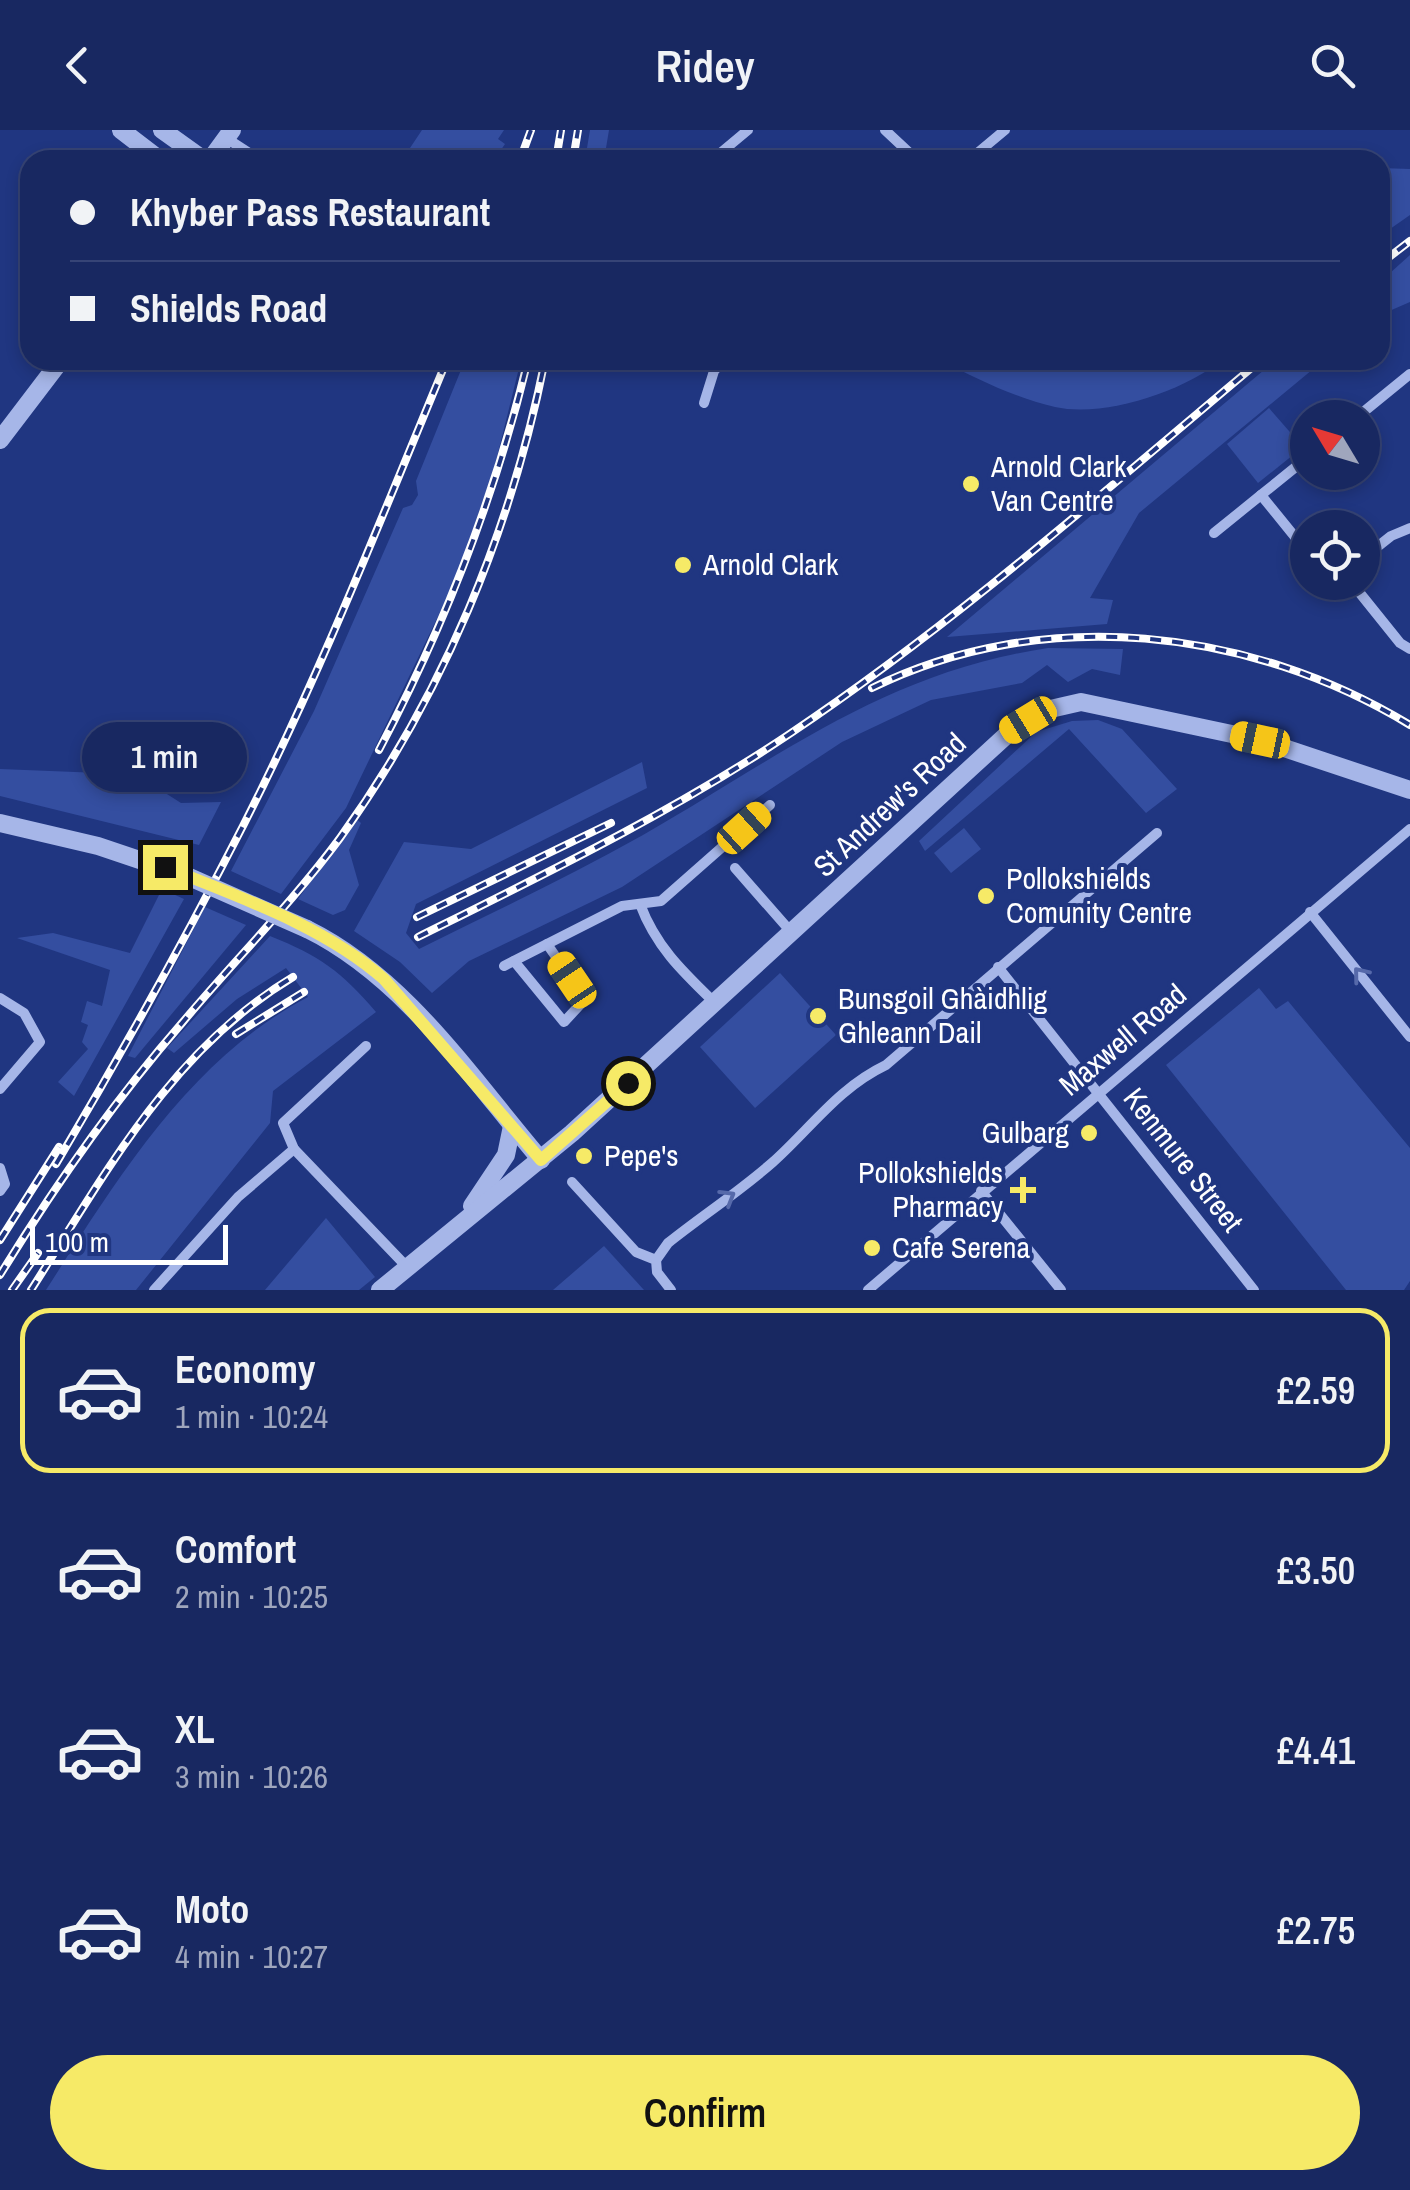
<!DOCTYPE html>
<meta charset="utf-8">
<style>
:root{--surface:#182861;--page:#213067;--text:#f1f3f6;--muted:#9fa6bd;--line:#364476;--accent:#f6ea67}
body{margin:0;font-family:"Archivo Narrow",sans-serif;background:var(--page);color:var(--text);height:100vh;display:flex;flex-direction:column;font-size:38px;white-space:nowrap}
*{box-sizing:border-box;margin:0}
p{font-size:32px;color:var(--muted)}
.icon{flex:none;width:55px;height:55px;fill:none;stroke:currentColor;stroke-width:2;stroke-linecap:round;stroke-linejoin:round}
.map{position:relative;height:1160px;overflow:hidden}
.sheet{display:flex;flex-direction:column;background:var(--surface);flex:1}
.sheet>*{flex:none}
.guide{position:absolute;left:20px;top:20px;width:1370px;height:220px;border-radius:30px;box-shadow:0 5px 15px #0003,0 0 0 2px var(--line);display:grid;align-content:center;height:220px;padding:0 50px;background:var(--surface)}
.needle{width:65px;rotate:308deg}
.controls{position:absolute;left:1290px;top:270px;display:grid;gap:20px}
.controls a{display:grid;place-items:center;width:90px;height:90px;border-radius:50%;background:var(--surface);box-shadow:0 5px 15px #0003,0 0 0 2px var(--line);font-size:50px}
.scale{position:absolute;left:30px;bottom:25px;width:198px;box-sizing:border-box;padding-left:10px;border:5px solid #fff;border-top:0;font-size:28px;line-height:35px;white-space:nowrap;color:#fff;-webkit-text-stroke:8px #203681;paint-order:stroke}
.end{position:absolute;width:45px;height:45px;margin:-22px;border:12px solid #f6ea67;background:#111;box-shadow:0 0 0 5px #111}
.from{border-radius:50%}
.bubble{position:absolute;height:70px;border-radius:35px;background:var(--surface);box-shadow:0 5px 15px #0003,0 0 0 2px var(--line);font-size:32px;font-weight:600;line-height:70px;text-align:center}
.car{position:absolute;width:30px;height:60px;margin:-30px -15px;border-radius:12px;box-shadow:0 0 8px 2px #0007;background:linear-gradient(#f5c518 24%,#345 0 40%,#f5c518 0 76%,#345 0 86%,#f5c518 0)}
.guide b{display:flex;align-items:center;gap:35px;height:95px;font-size:38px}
.guide b+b{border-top:2px solid var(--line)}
.guide i{width:25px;height:25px;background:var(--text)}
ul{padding:18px 0 0;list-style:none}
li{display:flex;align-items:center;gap:30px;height:165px;margin:0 20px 15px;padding:0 30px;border:5px solid transparent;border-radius:30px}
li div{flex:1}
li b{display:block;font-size:38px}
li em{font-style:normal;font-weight:600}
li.on{border-color:var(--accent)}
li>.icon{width:90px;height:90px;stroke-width:1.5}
.primary-button{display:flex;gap:20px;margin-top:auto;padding:20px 50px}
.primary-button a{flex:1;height:115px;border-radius:60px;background:var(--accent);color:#111;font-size:40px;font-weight:600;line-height:115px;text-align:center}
header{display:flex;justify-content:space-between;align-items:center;height:130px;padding:0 50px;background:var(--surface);font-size:45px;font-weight:600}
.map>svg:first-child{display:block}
.green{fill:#344ea0}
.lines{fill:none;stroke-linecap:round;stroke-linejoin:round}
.minor{stroke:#a6b6e8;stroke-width:10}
.tertiary{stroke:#a6b6e8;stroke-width:18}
.rail-casing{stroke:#fff;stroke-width:8}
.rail{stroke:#203681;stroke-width:4;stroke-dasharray:11;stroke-linecap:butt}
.tertiary-bridge{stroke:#a6b6e8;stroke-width:18}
.oneway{stroke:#5669aa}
.route{stroke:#f6ea67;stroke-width:12}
.poi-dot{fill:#f6ea67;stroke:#203681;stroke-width:4}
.labels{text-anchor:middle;stroke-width:8;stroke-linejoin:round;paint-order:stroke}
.poi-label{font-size:30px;fill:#fff;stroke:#203681;text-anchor:start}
.street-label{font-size:30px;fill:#fff;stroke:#203681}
</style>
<header><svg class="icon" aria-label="back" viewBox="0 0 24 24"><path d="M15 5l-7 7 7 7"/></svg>Ridey<svg class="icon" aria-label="search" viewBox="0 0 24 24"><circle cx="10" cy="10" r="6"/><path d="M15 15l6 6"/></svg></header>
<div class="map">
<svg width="1410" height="1160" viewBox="0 0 1410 1160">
<rect width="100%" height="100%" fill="#203681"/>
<g class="green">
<polygon points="422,0 504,0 498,9 505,14 494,30 402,30"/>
<polygon points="590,0 609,0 604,30 585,30"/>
<polygon points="1380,38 1410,39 1410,85 1380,106"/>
<polygon points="1410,125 1410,172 1380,185 1380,152"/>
<polygon points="465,230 521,230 494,339 454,453 346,678 281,764 231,741 314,581 403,378 412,375 418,365 416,351"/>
<path d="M941 230H1222C1184 261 1105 288 1055 277 1016 268 976 249 941 230Z"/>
<polygon points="1276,230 1324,230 1139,383 1090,468 1113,470 1107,494 947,507"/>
<polygon points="1269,278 1303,317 1258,353 1227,314"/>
<path d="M1048 518 1123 519 1120 545 1092 539 1068 552 1047 535 1022 553 931 570 842 612 622 757 469 831 432 863 400 832 354 801 404 712 471 719 642 632 647 658 416 774 406 803 419 819C494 782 570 746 643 705 781 626 886 542 1048 518Z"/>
<polygon points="1098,590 1122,599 1177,659 1146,683 1069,599 925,721 919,711 1036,602 1072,591"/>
<polygon points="0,639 100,643 148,652 181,673 221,672 199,715 0,666"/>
<polygon points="356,689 361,693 349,720 359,755 345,780 333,785 298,769"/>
<polygon points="964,698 981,719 951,743 934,723"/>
<polygon points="162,759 184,769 74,966 58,952 88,919 82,912 88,895 81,892 87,871 102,876 110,840 17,808 53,803 130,823"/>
<polygon points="205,777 246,795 135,928 128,926"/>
<path d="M270 806C320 826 341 841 376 882L273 961 270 993 136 1160H46C116 1051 189 929 308 867L286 838 237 869 174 923 167 918Z"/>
<polygon points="780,843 836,905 755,978 700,917"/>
<polygon points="1259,858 1276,879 1288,871 1410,1018 1410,1151 1404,1160 1346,1160 1166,935"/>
<polygon points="326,1088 375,1147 359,1160 265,1160"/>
<polygon points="604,1116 644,1160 553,1160"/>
</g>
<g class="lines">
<g class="minor">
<polyline points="885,0 917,30"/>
<polyline points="226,8 260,30"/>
<polyline points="712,30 748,0"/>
<polyline points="969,30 1005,0"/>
<polyline points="704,273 714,241 724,230"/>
<polyline points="1356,288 1410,244"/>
<polyline points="1308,327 1261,365 1308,423"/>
<polyline points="1214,403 1261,365"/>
<polyline points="1362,429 1391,406 1410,398"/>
<polyline points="1351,452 1400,513 1410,519"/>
<polyline points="735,738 792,803"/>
<path d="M640 774C656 817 683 842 716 874"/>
<polyline points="1310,782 1410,907"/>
<polyline points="514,831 564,892 589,865 572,850 547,814"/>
<polyline points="504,836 622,776 661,771 770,675"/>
<polyline points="998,837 1254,1160"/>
<polyline points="0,868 24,883 40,912 0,959"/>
<polyline points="294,1019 407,1137"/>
<polyline points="0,1038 5,1054 0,1061"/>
<polyline points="572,1052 636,1122 656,1130 657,1142 671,1160"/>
<polyline points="981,1061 1061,1160"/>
<path d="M656 1130 668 1113C703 1085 739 1062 773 1032 811 998 838 958 886 935L1157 703"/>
<polyline points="154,1160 238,1067 294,1019 283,993 366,916"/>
<polyline points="868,1160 1410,699"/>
</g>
<g class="tertiary">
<polyline points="121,0 160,30"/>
<polyline points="162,0 204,30"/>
<polyline points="210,30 232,0"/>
<polyline points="0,310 61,230"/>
<polyline points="0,693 98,716 187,746"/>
<path d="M307 799C405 847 471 948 541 1030"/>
<polyline points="472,1076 506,1025 512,996"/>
<polyline points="380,1160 572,1003 1011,601 1046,580 1081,572 1260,610 1410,660"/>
</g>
<defs>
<g id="rail">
<polyline points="520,30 531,0"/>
<polyline points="556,30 561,0"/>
<polyline points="573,30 578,0"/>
<polyline points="1380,134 1410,111"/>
<path d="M872 558C1042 474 1251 498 1410 595"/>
<path d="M379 620C445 495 495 367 528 230"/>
<polyline points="417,787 611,693"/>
<path d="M418 807C545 744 673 682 791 603 958 491 1108 358 1261 230"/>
<polyline points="236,904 304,862"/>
<path d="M56 1034C122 923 184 811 243 696 320 545 382 386 447 230"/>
<polyline points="0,1110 59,1017"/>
<path d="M0 1145C54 1057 114 971 182 893 234 831 292 773 340 708 443 565 511 401 545 230"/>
<polyline points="12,1160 38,1123"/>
<path d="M31 1160C106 1043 171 920 293 847"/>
</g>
</defs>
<use href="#rail" class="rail-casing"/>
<use href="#rail" class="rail"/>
<polyline class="tertiary-bridge" points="187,746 307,799"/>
</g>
<defs><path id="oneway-chevron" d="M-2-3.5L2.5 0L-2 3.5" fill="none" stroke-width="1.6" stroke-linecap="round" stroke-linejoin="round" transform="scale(2.5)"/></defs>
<g class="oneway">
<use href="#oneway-chevron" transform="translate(1360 844) rotate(-129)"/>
<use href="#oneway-chevron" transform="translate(728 1067) rotate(-31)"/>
</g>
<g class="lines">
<path class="route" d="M165 737C239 767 324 796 384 849L541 1030 628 953"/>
</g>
<g class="poi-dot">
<circle cx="971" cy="354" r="10"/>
<circle cx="683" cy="435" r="10"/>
<circle cx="986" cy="766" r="10"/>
<circle cx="818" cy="886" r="10"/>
<circle cx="1089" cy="1003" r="10"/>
<circle cx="584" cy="1026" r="10"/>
<path d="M1018 1045h10v10h10v10h-10v10h-10v-10h-10v-10h10z"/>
<circle cx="872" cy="1118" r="10"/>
</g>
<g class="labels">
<g class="poi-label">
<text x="991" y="347">Arnold Clark<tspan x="991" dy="34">Van Centre</tspan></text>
<text x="703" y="445">Arnold Clark</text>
<text x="1006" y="759">Pollokshields<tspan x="1006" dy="34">Comunity Centre</tspan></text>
<text x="838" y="879">Bunsgoil Ghàidhlig<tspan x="838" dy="34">Ghleann Dail</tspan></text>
<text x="1069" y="1013" text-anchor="end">Gulbarg</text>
<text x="604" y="1036">Pepe's</text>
<text x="1003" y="1053" text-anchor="end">Pollokshields<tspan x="1003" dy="34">Pharmacy</tspan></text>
<text x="892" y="1128">Cafe Serena</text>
</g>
<g class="street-label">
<text transform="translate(890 675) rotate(-43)" y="10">St Andrew's Road</text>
<text transform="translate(1123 910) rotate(-40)" y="10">Maxwell Road</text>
<text transform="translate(1183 1030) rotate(52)" y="10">Kenmure Street</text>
</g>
</g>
</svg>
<div class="controls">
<a><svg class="needle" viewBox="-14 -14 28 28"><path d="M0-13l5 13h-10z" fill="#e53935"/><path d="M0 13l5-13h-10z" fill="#9fa6bd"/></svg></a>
<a><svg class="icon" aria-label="locate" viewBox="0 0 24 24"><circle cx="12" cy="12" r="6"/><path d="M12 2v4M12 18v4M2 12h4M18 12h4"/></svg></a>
</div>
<div class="scale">100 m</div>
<i class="end from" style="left:628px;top:953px"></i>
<i class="end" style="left:165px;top:737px"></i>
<div class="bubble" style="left:82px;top:592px;width:165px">1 min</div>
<i class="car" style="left:1028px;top:590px;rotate:239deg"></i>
<i class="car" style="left:1260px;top:610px;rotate:282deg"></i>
<i class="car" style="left:744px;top:698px;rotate:48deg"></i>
<i class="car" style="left:572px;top:850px;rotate:326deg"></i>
<div class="guide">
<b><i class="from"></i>Khyber Pass Restaurant</b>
<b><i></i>Shields Road</b>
</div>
</div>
<section class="sheet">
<ul>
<li class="on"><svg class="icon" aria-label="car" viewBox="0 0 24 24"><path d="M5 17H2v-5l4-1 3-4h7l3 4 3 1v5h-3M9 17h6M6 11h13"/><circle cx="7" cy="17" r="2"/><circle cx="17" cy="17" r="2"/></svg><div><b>Economy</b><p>1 min · 10:24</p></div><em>£2.59</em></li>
<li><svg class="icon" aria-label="car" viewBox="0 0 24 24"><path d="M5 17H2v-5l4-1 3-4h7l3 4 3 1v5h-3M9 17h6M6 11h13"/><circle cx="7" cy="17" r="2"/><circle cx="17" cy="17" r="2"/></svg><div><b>Comfort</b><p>2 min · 10:25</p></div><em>£3.50</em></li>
<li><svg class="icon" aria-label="car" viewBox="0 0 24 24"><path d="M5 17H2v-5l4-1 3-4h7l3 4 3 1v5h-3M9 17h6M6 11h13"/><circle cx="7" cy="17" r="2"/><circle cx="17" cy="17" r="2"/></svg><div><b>XL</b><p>3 min · 10:26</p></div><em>£4.41</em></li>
<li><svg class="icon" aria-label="car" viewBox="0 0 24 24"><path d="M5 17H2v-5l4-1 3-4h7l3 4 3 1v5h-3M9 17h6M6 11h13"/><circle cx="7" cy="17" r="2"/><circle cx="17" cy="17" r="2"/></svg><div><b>Moto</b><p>4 min · 10:27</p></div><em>£2.75</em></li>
</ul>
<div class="primary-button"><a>Confirm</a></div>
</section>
